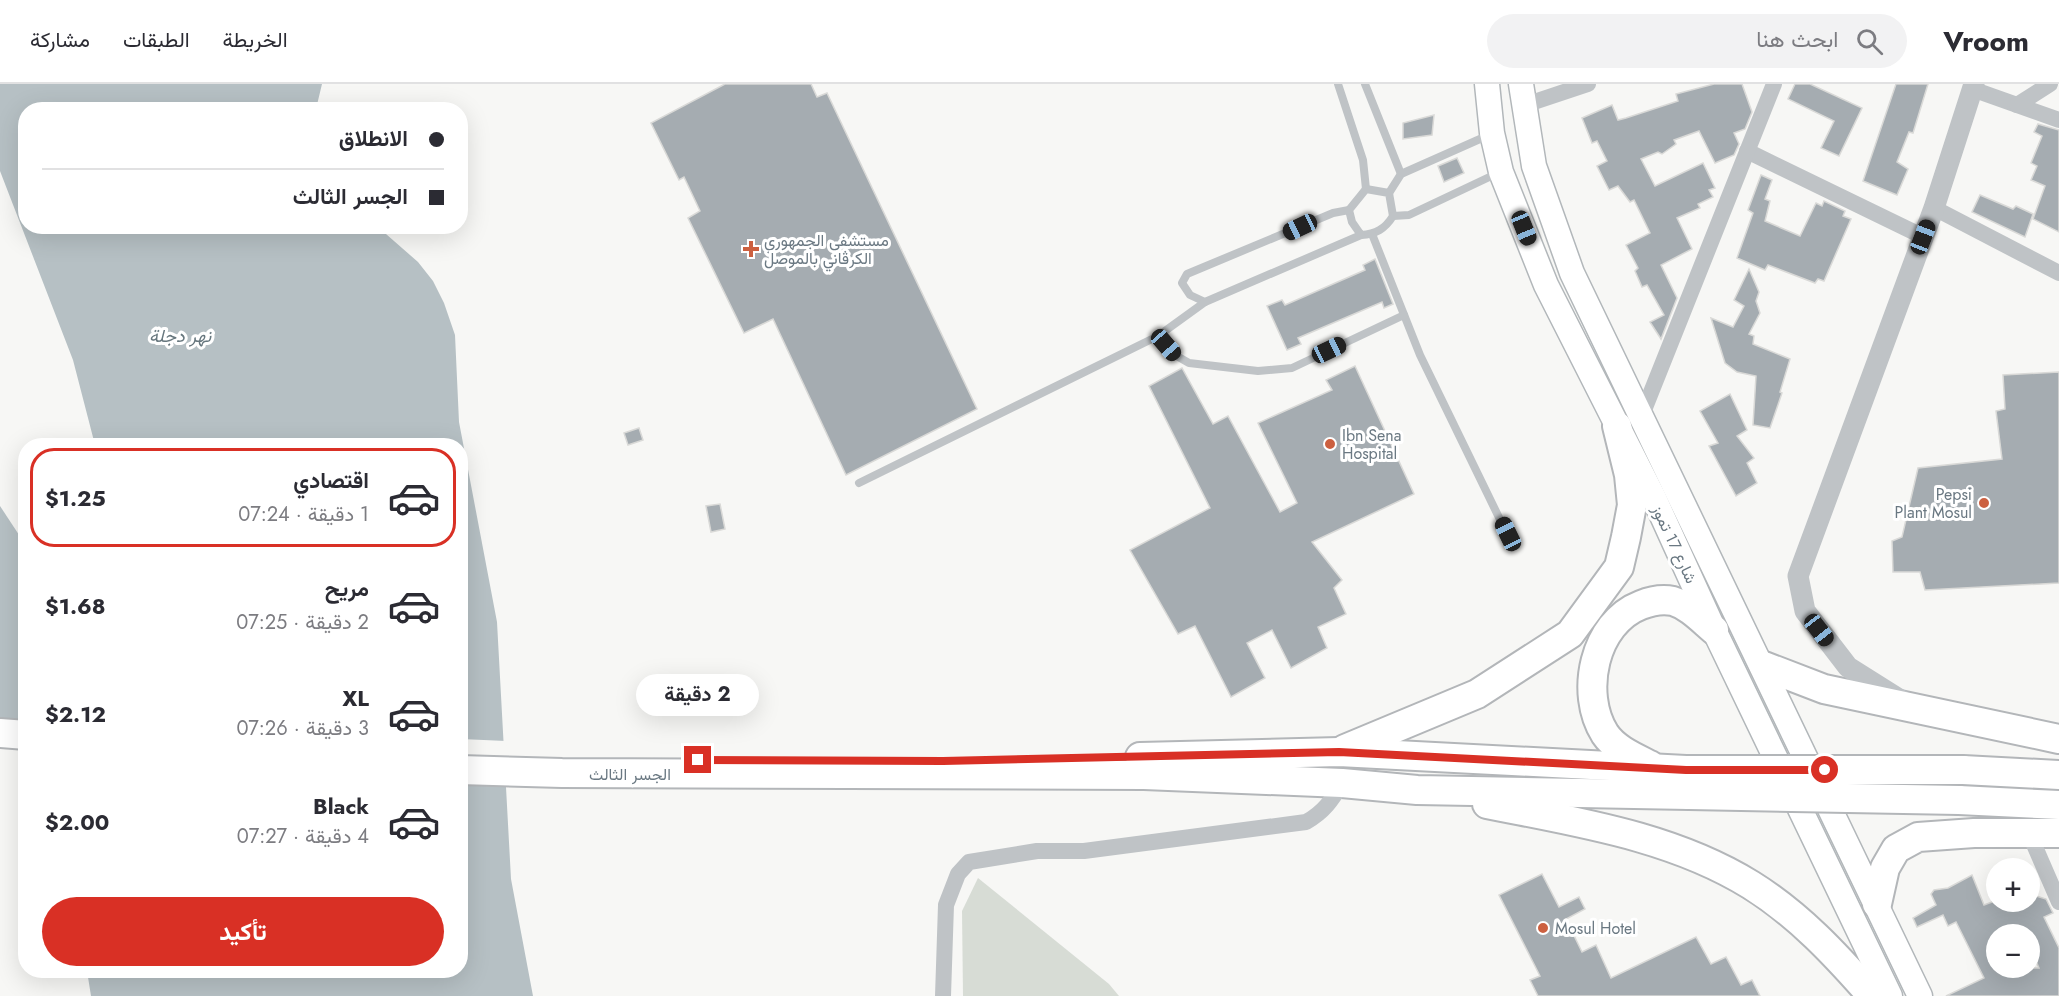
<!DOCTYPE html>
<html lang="ar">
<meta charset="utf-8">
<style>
:root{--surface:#fff;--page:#f2f2f3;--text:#2b2b33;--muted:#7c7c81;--line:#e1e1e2;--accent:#d93025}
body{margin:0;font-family:Jost,Vazirmatn,sans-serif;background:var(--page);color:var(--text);direction:rtl;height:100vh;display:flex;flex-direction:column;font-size:22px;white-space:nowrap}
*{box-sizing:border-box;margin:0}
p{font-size:20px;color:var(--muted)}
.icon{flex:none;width:33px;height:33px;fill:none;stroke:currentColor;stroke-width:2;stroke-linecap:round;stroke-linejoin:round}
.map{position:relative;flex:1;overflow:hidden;direction:ltr}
.sheet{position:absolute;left:18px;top:354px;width:450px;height:540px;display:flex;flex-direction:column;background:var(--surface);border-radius:24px;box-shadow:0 6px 24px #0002;direction:rtl}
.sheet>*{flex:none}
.hud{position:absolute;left:18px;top:18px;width:450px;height:132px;border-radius:24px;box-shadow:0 6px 24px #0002;direction:rtl;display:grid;align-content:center;height:132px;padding:0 24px;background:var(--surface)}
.controls{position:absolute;left:1986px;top:774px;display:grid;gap:12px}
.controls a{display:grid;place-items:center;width:54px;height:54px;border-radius:50%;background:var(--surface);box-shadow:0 6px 24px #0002;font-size:30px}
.end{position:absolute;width:27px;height:27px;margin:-14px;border:8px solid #d93025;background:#fff;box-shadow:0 0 0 3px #fff}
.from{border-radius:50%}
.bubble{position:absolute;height:42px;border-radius:21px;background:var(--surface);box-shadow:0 6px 24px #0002;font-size:20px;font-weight:700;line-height:42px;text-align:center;direction:rtl}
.car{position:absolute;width:18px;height:36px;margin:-18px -9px;border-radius:8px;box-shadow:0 0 4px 2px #0007;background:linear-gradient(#222 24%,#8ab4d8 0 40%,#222 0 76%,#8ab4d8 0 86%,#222 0)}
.hud b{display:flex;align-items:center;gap:21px;height:57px;font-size:22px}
.hud b+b{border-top:2px solid var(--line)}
.hud i{width:15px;height:15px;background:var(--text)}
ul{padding:10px 0 0;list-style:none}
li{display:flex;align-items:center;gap:18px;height:99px;margin:0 12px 9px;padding:0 12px;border:3px solid transparent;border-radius:24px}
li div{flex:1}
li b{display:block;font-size:22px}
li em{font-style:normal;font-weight:700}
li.on{border-color:var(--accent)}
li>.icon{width:54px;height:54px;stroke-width:1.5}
.action{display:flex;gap:12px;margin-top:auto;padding:12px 24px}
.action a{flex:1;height:69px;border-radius:36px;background:var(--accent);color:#fff;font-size:24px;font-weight:700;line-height:69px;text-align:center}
header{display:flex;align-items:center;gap:36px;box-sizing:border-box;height:84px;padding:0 30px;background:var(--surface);border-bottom:2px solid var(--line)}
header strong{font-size:28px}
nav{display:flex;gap:33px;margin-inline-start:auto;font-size:21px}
.search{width:420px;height:54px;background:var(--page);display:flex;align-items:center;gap:15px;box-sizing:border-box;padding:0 21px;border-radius:33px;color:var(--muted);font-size:22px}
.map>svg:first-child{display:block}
.green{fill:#d7dcd5}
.water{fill:#b6c0c4}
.pier{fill:#f7f7f5}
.building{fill:#a5acb1;stroke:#d9d9d7;stroke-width:1.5;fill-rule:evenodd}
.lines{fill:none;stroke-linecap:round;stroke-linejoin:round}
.secondary-casing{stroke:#b2b7ba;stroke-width:27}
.trunk-casing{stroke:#b3b6b9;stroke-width:32}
.service{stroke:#bfc3c6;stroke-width:8}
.minor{stroke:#bfc3c6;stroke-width:16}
.tertiary{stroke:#bfc3c6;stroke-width:21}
.secondary{stroke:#fff;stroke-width:24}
.trunk{stroke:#fff;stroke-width:28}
.trunk-bridge-casing{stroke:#b3b6b9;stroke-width:32;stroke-linecap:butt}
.trunk-bridge{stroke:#fff;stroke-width:28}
.route{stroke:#d93025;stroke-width:8}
.poi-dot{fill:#cc6040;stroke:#fff;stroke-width:2}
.labels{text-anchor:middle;stroke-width:6;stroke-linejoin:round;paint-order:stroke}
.poi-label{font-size:16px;fill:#6a7882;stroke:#fff;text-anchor:start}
.street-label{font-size:16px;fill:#6a7882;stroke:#fff}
.water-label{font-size:18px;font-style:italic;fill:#67777e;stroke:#fff}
</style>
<header>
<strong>Vroom</strong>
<div class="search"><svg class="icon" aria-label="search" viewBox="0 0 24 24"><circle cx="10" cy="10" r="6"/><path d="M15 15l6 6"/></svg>ابحث هنا</div>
<nav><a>الخريطة</a><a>الطبقات</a><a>مشاركة</a></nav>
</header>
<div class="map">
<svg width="2059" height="912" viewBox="0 0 2059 912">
<rect width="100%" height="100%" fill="#f7f7f5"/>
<polygon class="green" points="978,794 1109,900 1119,912 963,912 962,827"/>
<g class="water">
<polygon points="0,0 322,0 316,25 26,26 26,142 378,143 418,178 433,197 444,219 455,251 459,338 497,538 511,795 533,912 91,912 87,887 460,886 460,362 95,361 73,276 0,87"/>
<polygon points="0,422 25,460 25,691 0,653"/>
</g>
<g class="pier">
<polygon points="25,640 25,684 17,683 0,657"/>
<polygon points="461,655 506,657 508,698 461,697"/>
</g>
<g class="building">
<polygon points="725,0 811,0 817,13 827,9 977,325 846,391 773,235 744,249 688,134 700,127 684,93 679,96 651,39"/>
<polygon points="1714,0 1742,0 1752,28 1745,45 1734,49 1739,60 1734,71 1715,79 1699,47 1674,56 1676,60 1662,70 1658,68 1641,75 1655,102 1703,79 1715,104 1709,106 1713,113 1698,120 1700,124 1677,134 1692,165 1661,181 1677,214 1661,255 1650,238 1664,231 1647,201 1642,203 1635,187 1638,184 1626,161 1650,149 1634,116 1630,118 1618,102 1609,106 1597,82 1607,77 1597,57 1592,59 1582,34 1612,21 1618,36 1626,34 1678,17 1676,10"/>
<polygon points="1795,0 1810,0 1862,24 1839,72 1821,64 1834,37 1788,15"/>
<polygon points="1896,0 1928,0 1913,49 1909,48 1897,78 1908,85 1897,111 1863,97"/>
<polygon points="1434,31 1432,51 1403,55 1403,39"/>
<polygon points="2038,40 2059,46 2059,148 2033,135 2045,102 2031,96 2037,82 2031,79 2042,52 2034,48"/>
<polygon points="1457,74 1464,89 1444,98 1438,82"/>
<polygon points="1761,91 1772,96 1765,115 1770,117 1765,137 1800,152 1816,119 1822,122 1824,117 1845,127 1843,132 1851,135 1824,197 1818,195 1815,199 1768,181 1765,186 1737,174 1753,129 1748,126"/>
<polygon points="1980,111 2013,125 2016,122 2033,130 2025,153 1972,128"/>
<polygon points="1375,175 1393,220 1384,224 1382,218 1298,254 1301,260 1287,266 1267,222 1282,216 1285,221 1365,186 1363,181"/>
<polygon points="1749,185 1759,208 1756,217 1760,229 1749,250 1754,252 1753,260 1790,275 1780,308 1782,309 1770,344 1753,341 1756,292 1737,288 1725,279 1711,234 1733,243 1744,222 1734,216"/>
<polygon points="1355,282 1414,410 1312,458 1342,496 1334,504 1346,530 1318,543 1327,564 1291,584 1272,546 1247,559 1265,594 1231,613 1195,542 1178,550 1130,466 1210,424 1149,302 1182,284 1213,340 1228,332 1280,428 1297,419 1258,339 1332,306 1326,296"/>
<polygon points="2059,288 2059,499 1925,506 1920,488 1893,488 1892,457 1902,453 1918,384 2002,375 1996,327 2005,325 2003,291"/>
<polygon points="1730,310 1747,346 1737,352 1754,374 1747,379 1757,399 1736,412 1709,362 1718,359 1700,327"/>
<polygon points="639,344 643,356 628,361 624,349"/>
<polygon points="720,420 725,445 711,448 706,422"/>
<polygon points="1542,790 1559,823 1579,813 1585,825 1566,835 1582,868 1596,861 1611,894 1696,853 1711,880 1726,873 1741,901 1752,896 1760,912 1538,912 1530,896 1540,892 1499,811"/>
<path d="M1972 791 1984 821 1992 818H2030V810L2046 815 2053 829 2044 833 2059 864V912H1946L1984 894 1956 838 1948 842 1943 831 1917 843 1913 834 1936 821 1931 810 1934 806 1948 804ZM1996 850H2030V863L2039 884H1996Z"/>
</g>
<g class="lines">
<defs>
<g id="secondary">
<polyline points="1487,0 1492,49 1501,88 1546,201 1654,414 1714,546 1890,912"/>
<polyline points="1521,0 1534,82 1572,189 1920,912"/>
</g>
<g id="trunk">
<polyline points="1764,582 1824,605 2059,655"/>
<polyline points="0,649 26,651"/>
<polyline points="1345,665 1477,610 1570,550 1619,483 1626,453 1632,421 1629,391 1617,342"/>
<polyline points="1140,673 1339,668 1686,686"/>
<path d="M1650 681C1634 673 1615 665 1605 650 1579 609 1594 539 1641 521 1651 517 1663 515 1673 517 1689 522 1701 535 1714 546"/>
<polyline points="460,686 562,689 1144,691 1342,699 1417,706 1689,711"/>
<polyline points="1963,686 2059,691"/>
<polyline points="1959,716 2059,721"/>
<path d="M1487 720C1576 738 1672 752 1751 801 1799 831 1836 871 1872 912"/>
<polyline points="1877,820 1885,784 1896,765 1918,753 1974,749 2059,749"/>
</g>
</defs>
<use href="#secondary" class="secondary-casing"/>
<use href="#trunk" class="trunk-casing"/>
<g class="service">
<polyline points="1338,0 1363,76 1366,105"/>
<polyline points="1365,0 1401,90"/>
<path d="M1366 105 1389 109 1393 132C1385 145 1376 150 1361 151L1352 138 1349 126Z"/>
<polyline points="1389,109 1401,90 1489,51"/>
<polyline points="1349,126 1333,129 1187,190 1182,199 1190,211 1205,218 1361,151"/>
<polyline points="1393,132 1409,131 1500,88"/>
<polyline points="1372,150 1420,271 1507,450"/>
<polyline points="1158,252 1175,271 1189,279 1258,287 1292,284 1404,231"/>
<polyline points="859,399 1158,252 1205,218"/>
</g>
<g class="minor">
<polyline points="1972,5 2059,36"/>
<polyline points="1525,21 1588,0"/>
<polyline points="2017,21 2050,0"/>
<polyline points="1747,67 1924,153"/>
<polyline points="1934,124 2059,189"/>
<polyline points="1642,331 1774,0"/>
<polyline points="2029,749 2059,818"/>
<path d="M943 912 946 821 958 790 969 778 1037 767H1084L1306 738C1324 728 1332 716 1342 699"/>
</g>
<polyline class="tertiary" points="1902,617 1848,583 1805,527 1798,492 1934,124 1974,0"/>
<use href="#secondary" class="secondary"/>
<use href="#trunk" class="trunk"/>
<defs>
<g id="trunk-bridge">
<polyline points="1686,686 1963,686"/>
<polyline points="1689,711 1959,716"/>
</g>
</defs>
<use href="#trunk-bridge" class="trunk-bridge-casing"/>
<use href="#trunk-bridge" class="trunk-bridge"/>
</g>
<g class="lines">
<polyline class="route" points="698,676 943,677 1339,668 1686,686 1825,686"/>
</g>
<g class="poi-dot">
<path d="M748 156h6v6h6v6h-6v6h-6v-6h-6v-6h6z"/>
<circle cx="1330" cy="360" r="6"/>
<circle cx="1984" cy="419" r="6"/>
<circle cx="1543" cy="844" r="6"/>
</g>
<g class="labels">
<g class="poi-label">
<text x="764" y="162">مستشفى الجمهوري<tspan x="764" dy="18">الكرڤاني بالموصل</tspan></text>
<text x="1342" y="357">Ibn Sena<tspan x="1342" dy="18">Hospital</tspan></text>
<text x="1972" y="416" text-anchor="end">Pepsi<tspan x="1972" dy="18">Plant Mosul</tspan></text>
<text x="1555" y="850">Mosul Hotel</text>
</g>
<g class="street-label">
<text transform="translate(1675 460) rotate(65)" y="6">شارع 17 تموز</text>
<text x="630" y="696">الجسر الثالث</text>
</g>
<g class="water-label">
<text x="180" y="258">نهر دجلة</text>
</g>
</g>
</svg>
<div class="controls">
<a>+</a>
<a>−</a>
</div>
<i class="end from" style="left:1825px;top:686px"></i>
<i class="end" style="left:698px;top:676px"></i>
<div class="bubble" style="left:636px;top:590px;width:123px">2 دقيقة</div>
<i class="car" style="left:1300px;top:143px;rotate:245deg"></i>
<i class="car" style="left:1524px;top:144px;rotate:158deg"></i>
<i class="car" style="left:1923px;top:153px;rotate:21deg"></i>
<i class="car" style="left:1166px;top:261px;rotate:139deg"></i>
<i class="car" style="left:1329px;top:266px;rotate:65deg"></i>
<i class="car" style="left:1508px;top:450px;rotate:334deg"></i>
<i class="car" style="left:1819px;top:546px;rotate:142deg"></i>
<div class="hud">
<b><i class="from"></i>الانطلاق</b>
<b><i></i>الجسر الثالث</b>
</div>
<section class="sheet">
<ul>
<li class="on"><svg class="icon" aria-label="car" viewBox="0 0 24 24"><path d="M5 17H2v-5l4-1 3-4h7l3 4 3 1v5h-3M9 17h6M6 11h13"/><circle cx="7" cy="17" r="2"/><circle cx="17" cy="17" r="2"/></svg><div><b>اقتصادي</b><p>1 دقيقة · 07:24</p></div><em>$1.25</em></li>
<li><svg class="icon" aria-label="car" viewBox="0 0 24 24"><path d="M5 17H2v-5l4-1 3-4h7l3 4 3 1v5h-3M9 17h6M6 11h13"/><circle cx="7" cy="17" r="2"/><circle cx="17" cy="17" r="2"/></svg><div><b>مريح</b><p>2 دقيقة · 07:25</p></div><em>$1.68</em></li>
<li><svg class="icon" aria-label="car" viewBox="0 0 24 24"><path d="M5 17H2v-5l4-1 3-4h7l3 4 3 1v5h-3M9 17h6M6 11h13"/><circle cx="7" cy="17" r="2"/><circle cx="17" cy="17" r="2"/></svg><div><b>XL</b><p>3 دقيقة · 07:26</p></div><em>$2.12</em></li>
<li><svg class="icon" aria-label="car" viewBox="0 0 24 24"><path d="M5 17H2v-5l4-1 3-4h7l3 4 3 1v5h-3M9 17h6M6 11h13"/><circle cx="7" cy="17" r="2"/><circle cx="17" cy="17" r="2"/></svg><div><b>Black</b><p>4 دقيقة · 07:27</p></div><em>$2.00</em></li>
</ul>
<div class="action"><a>تأكيد</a></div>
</section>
</div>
